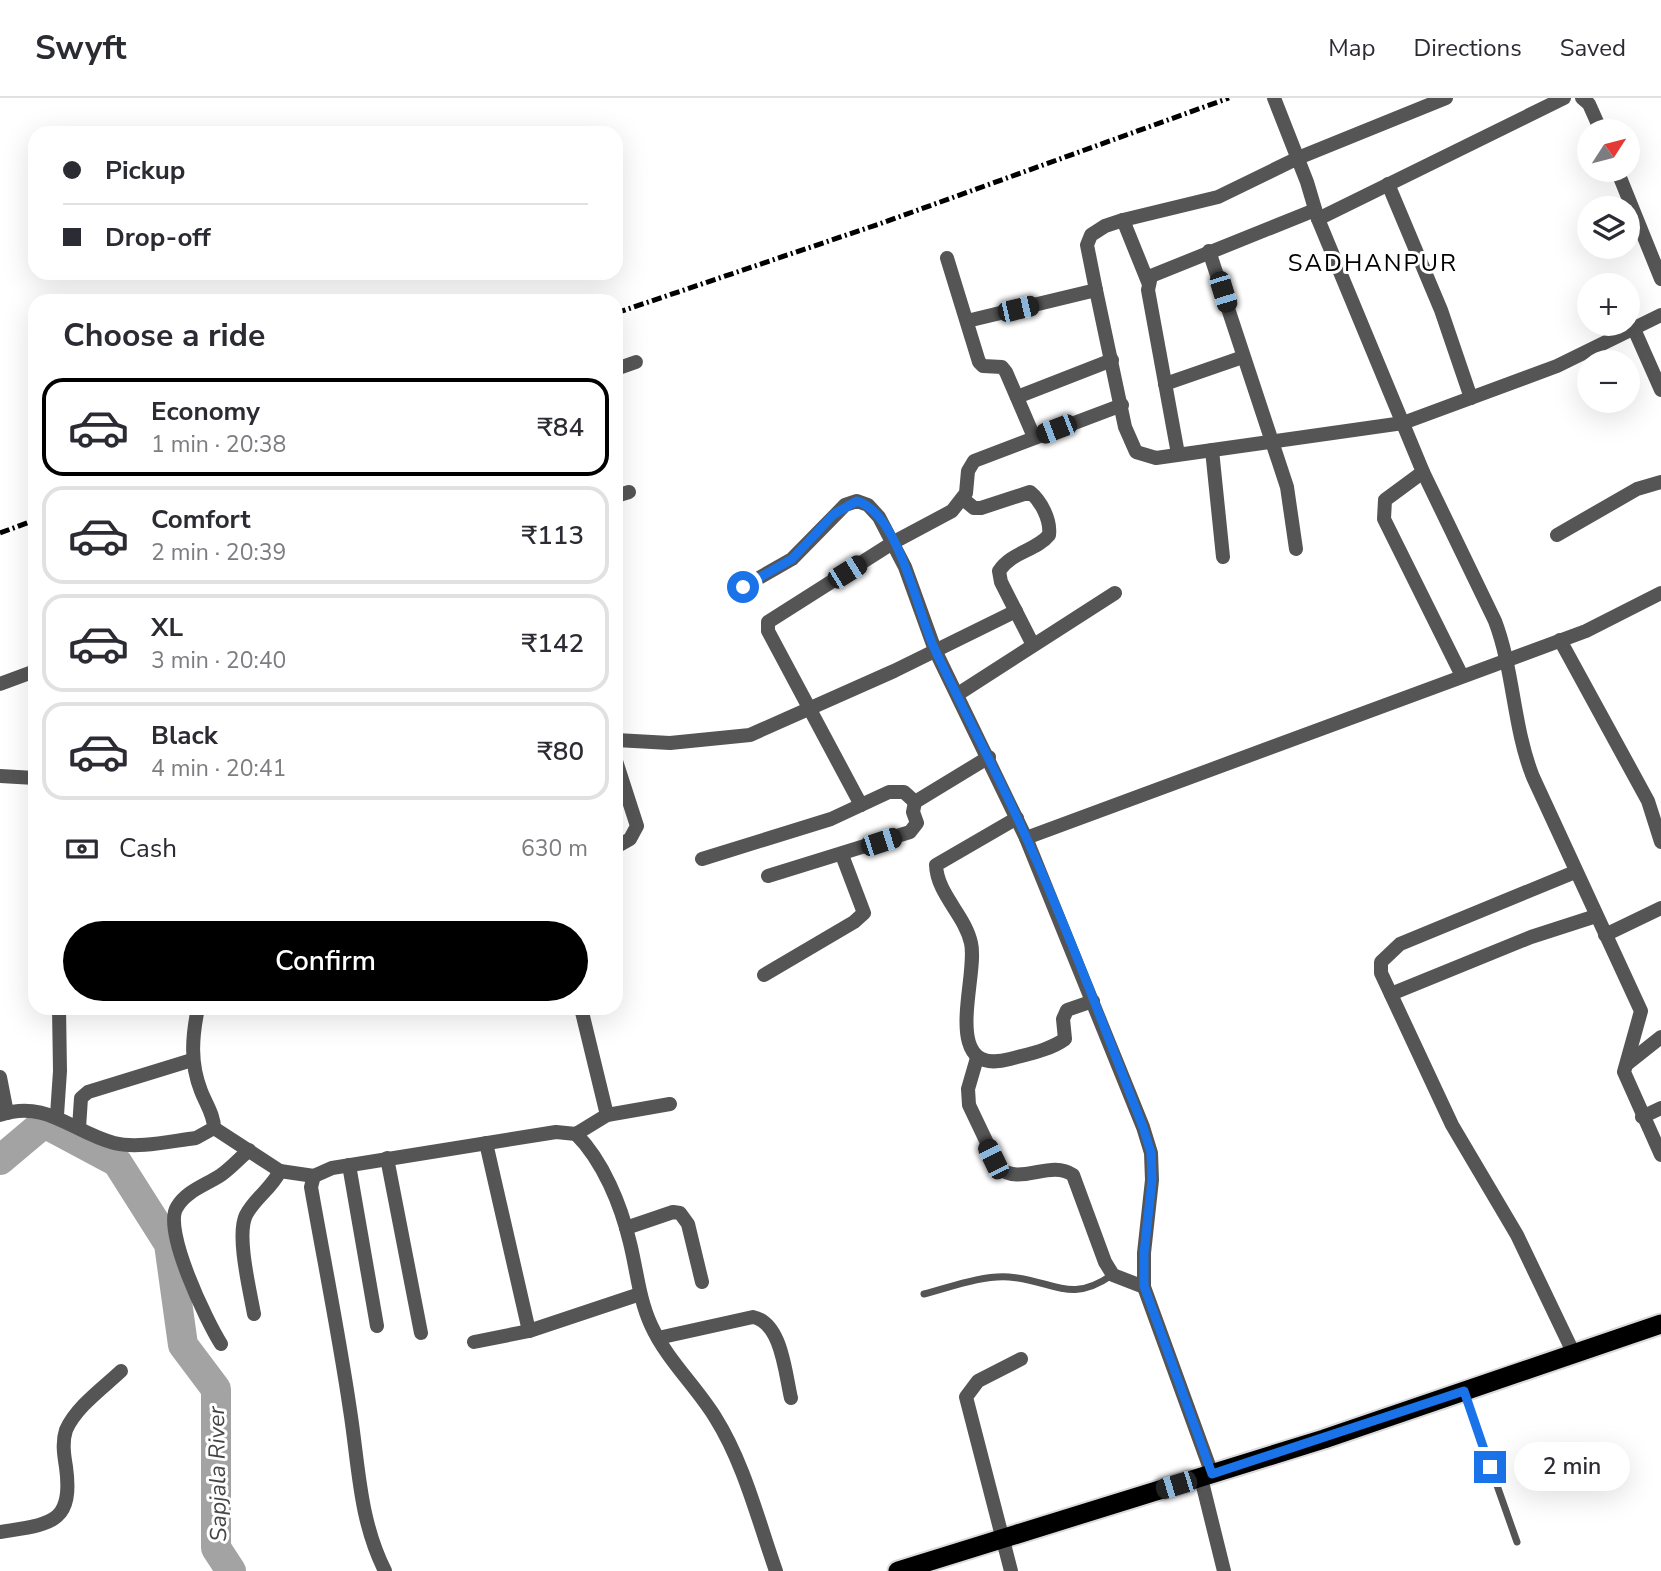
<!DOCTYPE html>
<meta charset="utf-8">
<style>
:root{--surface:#fff;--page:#f2f2f3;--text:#2b2b33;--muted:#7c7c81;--line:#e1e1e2;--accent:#000}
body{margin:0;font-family:"Nunito Sans",sans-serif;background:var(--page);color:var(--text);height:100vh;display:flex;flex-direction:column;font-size:26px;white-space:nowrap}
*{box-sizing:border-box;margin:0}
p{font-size:23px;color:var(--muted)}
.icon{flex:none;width:38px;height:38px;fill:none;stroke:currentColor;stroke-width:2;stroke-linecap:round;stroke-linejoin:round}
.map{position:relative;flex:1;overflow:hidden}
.details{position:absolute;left:28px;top:196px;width:595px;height:721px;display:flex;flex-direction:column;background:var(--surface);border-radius:21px;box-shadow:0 7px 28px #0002}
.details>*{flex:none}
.banner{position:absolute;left:28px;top:28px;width:595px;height:154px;border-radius:21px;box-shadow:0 7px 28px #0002;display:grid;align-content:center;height:154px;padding:0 35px;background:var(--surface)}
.needle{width:46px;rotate:54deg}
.controls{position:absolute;left:1577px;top:21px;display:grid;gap:14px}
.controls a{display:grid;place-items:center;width:63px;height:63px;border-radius:50%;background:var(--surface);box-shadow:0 7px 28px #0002;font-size:35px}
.end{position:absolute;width:32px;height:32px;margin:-16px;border:9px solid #1a73e8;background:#fff;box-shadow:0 0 0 4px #fff}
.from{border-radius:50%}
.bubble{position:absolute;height:49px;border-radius:24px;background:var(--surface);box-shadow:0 7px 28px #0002;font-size:23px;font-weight:600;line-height:49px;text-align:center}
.car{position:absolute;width:21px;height:42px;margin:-21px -10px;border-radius:9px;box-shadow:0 0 5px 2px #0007;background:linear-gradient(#222 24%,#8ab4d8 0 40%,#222 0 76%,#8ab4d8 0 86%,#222 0)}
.banner b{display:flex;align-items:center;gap:24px;height:66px;font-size:26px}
.banner b+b{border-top:2px solid var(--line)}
.banner i{width:18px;height:18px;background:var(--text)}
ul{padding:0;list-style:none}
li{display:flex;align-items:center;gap:21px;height:98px;margin:0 14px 10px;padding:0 21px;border:4px solid var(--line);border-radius:21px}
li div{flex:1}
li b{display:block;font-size:26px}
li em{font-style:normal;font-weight:600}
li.on{border-color:var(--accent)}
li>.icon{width:63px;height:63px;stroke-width:1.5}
h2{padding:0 35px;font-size:32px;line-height:84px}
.pay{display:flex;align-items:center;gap:18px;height:77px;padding:0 35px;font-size:26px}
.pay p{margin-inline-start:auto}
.action{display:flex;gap:14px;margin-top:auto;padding:14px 35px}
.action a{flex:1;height:80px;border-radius:42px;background:var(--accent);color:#fff;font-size:28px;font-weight:600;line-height:80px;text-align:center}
header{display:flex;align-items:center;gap:42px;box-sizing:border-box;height:98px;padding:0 35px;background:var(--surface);border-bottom:2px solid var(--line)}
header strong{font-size:33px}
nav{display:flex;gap:38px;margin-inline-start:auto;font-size:24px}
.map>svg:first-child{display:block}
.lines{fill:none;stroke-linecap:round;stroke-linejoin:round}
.river{stroke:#a3a3a3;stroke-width:30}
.trunk-casing{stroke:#dbdbdb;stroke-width:23}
.service{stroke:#555;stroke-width:7}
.minor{stroke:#555;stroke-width:14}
.trunk{stroke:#000;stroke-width:19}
.rail{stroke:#000;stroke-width:5;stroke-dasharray:10 3.5 2 3.5;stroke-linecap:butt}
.route{stroke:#1a73e8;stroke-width:9}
.labels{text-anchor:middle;stroke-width:6;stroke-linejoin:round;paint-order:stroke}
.water-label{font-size:23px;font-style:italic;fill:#444;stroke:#fff}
.quarter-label{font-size:24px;letter-spacing:2px;fill:#000;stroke:#fff}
</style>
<header>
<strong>Swyft</strong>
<nav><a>Map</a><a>Directions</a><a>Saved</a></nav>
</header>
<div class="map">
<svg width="1661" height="1473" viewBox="0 0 1661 1473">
<rect width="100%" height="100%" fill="#fff"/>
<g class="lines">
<polyline class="river" points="0,1062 44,1025 117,1064 169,1146 183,1247 216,1291 216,1450 231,1473"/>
<defs>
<polyline id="trunk" points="898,1473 1324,1341 1661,1226"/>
</defs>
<use href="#trunk" class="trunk-casing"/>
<g class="service">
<path d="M924 1196C951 1189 982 1177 1009 1179 1053 1182 1069 1207 1112 1177"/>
<polyline points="1464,1294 1517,1444"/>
</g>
<g class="minor">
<path d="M1274 0 1307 84 1318 121 1423 374 1495 523C1514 573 1513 629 1533 679L1641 913 1624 974 1661 1057"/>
<polyline points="1446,0 1298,60 1218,99 1123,122 1105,128 1091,137 1087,147 1096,192 1125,329 1136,354 1156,360 1403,325 1557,268 1661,217"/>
<polyline points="1582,0 1589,6 1601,33"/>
<polyline points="1617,72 1661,181"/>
<polyline points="1388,86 1441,212 1471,300"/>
<polyline points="1318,121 1564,0"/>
<polyline points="1123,122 1148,184"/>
<polyline points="1209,153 1287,389 1296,451"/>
<polyline points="947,160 979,264 983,268 1002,269 1006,274 1034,339"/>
<polyline points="967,223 1096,192"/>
<polyline points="1634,231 1661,292"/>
<polyline points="616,271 636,264"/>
<polyline points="1165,286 1243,259"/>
<polyline points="1017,299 1112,262"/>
<polyline points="1212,352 1223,459"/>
<polyline points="1178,356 1148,192 1151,178 1315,112"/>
<polyline points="1423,374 1385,402 1384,421 1462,578"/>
<polyline points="616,398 629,394"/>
<path d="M963 401 974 410H981L1030 394C1041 403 1051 422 1049 437 1036 453 1011 454 999 473L1001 484 1033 547"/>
<polyline points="1557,437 1637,391 1661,384"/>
<polyline points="743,489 792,461 845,407 857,403 868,407 879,419 905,469 935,552 1026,740 1143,1029 1151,1055 1152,1082 1144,1155 1144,1189 1212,1376"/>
<polyline points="1560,542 1648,703 1661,744"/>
<polyline points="0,586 35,573"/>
<polyline points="958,596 1115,495"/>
<polyline points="616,642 670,645 750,637 894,573 1016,513"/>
<polyline points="616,663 637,728 630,741 616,749"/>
<polyline points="0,678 35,680"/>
<polyline points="861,707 768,533 768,524 894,444 952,413 966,395 968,373 974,363 1122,307"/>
<path d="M1017 720 936 767C937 796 965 817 971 845 979 878 938 980 1010 961 1028 956 1050 952 1065 941L1063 921 1067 912 1093 903"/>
<polyline points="1026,740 1586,533 1661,495"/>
<polyline points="702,761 831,721 889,694 904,694 915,704"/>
<polyline points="768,778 910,734 917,725 913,714 915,704 989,659"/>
<polyline points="1605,837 1661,810"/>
<polyline points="764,877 854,824 864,815 842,757"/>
<polyline points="1391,896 1531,839 1596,818"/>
<polyline points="581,910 607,1017"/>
<path d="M977 960 968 991 969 1007 999 1070C1021 1088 1050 1061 1073 1077L1105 1164 1113 1177 1144 1189"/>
<polyline points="1627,966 1661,939"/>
<polyline points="0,979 7,1015"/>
<path d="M0 1017C46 1001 72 1034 114 1045 138 1051 171 1043 196 1040L214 1030C214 1017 206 1006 201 993 190 965 192 939 198 910"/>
<polyline points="57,1017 60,973 59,910"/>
<polyline points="1642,1019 1661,1010"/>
<polyline points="79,1030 81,1000 88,994 192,962"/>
<polyline points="214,1030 280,1073 314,1078"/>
<path d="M576 1036C603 1063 621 1107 630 1145 637 1173 639 1201 651 1227 667 1262 695 1287 715 1319 744 1365 758 1422 776 1473"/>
<polyline points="486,1045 529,1233"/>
<polyline points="387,1060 421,1235"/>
<polyline points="349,1067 377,1228"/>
<polyline points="626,1130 673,1114 680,1115 688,1126 702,1184"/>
<path d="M254 1216C250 1193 236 1137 246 1117 255 1100 271 1091 280 1073"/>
<path d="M658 1240 753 1219C782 1225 785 1275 791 1300"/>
<polyline points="474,1244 529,1233 640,1196"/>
<path d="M221 1246C207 1224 162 1131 177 1109 186 1093 206 1087 221 1077 231 1070 240 1060 249 1052"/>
<polyline points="1574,1256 1517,1137 1452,1027 1381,875 1381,864 1400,846 1575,774"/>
<polyline points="1201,1380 1224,1473"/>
<path d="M0 1434C49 1426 74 1427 66 1369 64 1357 62 1344 66 1332 76 1309 103 1290 121 1273"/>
<path d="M385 1473C359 1421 359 1369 350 1312 339 1237 324 1163 311 1089L314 1078 332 1070 556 1034 576 1036 607 1017 670 1006"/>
<polyline points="1011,1473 966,1299 978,1283 1021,1261"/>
</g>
<use href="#trunk" class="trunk"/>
<g class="rail">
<polyline points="616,215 882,125 1229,0"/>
<polyline points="0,435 35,422"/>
</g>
</g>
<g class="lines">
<path class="route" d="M743 489 792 461 834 416 857 403C900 416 917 516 936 554 965 616 998 676 1026 739 1069 834 1105 932 1143 1029L1151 1055 1152 1082 1144 1155V1188L1212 1376 1464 1293 1490 1369"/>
</g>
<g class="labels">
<g class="water-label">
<text transform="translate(217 1376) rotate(-91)" y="8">Sapjala River</text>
</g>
<g class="quarter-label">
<text x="1373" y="173">SADHANPUR</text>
</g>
</g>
</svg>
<div class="controls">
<a><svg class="needle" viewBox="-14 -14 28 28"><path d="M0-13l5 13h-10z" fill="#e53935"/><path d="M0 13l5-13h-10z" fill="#7c7c81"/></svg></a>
<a><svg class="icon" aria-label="layers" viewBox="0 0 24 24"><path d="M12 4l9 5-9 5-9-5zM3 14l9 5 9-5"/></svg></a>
<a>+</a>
<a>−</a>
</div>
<i class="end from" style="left:743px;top:489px"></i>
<i class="end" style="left:1490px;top:1369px"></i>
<div class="bubble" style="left:1514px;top:1344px;width:116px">2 min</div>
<i class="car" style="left:1223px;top:194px;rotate:163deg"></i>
<i class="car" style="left:1018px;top:211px;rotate:77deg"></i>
<i class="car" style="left:1056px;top:331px;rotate:249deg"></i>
<i class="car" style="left:847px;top:474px;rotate:58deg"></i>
<i class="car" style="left:881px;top:744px;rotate:72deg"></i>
<i class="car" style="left:993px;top:1061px;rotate:334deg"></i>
<i class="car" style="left:1176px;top:1387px;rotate:253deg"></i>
<div class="banner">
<b><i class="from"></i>Pickup</b>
<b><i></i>Drop-off</b>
</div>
<section class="details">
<h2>Choose a ride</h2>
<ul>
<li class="on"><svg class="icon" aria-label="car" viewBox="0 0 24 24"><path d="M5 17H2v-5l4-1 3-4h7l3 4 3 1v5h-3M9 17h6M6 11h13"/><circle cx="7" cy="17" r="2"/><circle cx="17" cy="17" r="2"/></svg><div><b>Economy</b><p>1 min · 20:38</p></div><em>₹84</em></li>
<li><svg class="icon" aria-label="car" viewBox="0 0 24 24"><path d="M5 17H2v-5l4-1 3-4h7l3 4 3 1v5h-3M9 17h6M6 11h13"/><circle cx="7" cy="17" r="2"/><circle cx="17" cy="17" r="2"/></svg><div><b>Comfort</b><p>2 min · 20:39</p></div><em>₹113</em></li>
<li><svg class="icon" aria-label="car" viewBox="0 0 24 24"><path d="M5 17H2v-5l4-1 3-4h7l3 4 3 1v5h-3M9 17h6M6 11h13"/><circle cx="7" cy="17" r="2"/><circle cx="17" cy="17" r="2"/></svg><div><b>XL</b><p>3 min · 20:40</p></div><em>₹142</em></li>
<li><svg class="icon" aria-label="car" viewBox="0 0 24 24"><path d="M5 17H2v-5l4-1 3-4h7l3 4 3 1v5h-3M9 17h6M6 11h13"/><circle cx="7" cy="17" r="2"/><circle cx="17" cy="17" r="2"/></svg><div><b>Black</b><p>4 min · 20:41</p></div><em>₹80</em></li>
</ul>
<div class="pay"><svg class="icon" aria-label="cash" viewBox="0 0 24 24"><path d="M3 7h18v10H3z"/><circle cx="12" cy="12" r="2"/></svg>Cash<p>630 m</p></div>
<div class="action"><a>Confirm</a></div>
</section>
</div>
